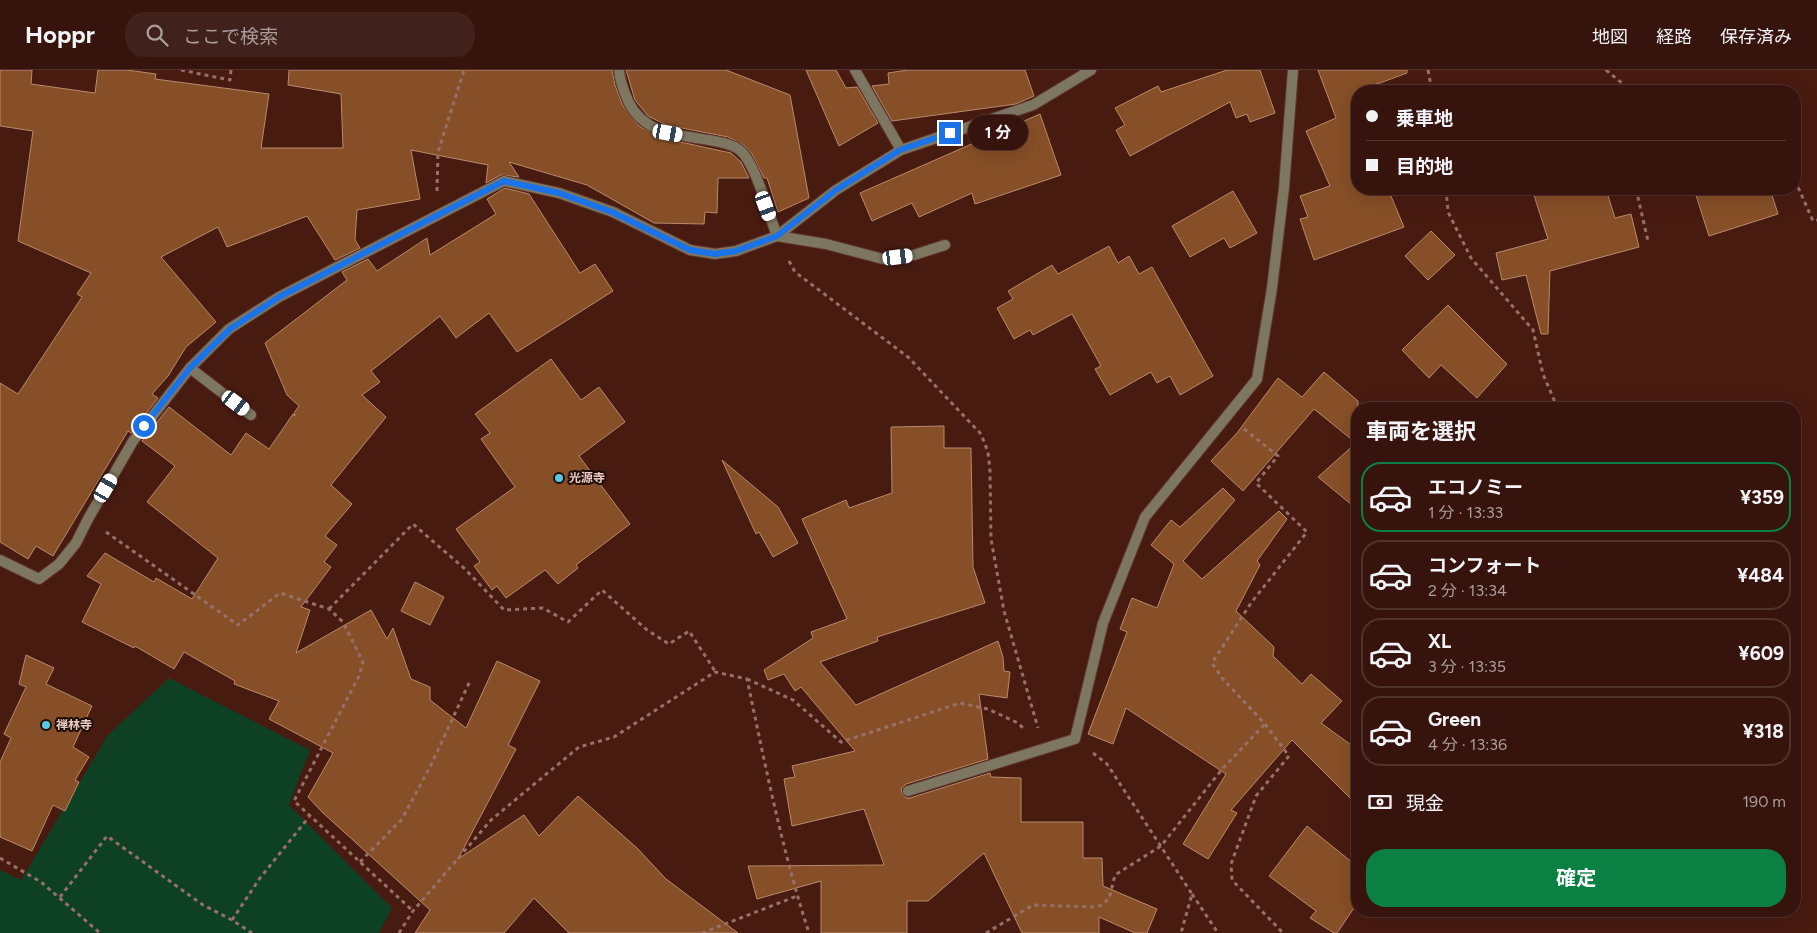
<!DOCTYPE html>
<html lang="ja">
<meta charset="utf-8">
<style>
:root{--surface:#36140d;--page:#41211b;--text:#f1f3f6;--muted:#aa9e9d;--line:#50332e;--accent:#0b8043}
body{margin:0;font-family:Figtree,"Noto Sans JP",sans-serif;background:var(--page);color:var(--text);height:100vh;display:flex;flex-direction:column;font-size:19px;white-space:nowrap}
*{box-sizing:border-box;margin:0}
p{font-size:16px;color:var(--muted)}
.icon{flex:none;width:28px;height:28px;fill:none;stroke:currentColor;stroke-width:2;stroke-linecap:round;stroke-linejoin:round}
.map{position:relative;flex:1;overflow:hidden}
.drawer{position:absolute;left:1351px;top:332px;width:450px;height:515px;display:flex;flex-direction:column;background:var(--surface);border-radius:20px;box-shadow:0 5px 20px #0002,0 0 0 1px var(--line)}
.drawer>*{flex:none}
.top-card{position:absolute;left:1351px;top:15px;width:450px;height:110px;border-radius:20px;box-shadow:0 5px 20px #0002,0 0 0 1px var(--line);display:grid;align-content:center;height:110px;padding:0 15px;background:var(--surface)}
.end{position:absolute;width:22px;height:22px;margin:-11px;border:6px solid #1a73e8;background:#fff;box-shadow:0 0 0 2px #fff}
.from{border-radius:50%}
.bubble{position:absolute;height:35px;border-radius:18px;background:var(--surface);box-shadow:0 5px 20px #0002,0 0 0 1px var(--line);font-size:16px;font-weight:700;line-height:35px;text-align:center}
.car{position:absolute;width:15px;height:30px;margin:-15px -8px;border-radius:6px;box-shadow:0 0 4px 1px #0007;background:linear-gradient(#fff 24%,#345 0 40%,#fff 0 76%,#345 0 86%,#fff 0)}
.top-card b{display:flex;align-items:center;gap:18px;height:48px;font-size:19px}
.top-card b+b{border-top:1px solid var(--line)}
.top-card i{width:12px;height:12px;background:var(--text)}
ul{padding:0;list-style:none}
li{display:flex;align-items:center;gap:15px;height:70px;margin:0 10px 8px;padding:0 5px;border:2px solid var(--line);border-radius:20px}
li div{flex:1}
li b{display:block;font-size:19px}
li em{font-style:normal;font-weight:700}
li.current{border-color:var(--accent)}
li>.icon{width:45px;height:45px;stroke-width:1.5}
h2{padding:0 15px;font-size:22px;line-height:60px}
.pay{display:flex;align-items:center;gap:12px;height:55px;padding:0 15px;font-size:19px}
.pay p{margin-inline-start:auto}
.cta{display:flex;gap:10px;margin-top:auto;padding:10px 15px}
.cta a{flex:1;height:58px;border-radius:20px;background:var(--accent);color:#fff;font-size:20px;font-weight:700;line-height:58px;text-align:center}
header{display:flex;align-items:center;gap:30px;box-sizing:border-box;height:70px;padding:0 25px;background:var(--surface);border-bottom:1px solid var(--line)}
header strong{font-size:24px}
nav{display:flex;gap:28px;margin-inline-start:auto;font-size:18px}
.search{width:350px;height:45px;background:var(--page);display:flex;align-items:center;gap:12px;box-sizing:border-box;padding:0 18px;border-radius:20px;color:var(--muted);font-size:19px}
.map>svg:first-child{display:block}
.green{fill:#0e4024}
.building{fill:#864f27;stroke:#b98a6c}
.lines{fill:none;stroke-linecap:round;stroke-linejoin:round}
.service-casing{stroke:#62372d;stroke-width:12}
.minor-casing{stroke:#62372d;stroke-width:12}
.path{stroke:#977168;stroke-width:3;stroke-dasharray:4 4;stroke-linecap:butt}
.service{stroke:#7d7762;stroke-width:10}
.minor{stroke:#7d7762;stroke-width:10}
.route{stroke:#1a73e8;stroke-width:6}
.poi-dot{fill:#57c9e2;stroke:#210d08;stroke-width:2}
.labels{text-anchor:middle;stroke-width:4;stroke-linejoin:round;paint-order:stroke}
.poi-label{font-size:12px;font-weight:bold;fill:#e9cbc3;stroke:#210d08;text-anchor:start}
</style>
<header>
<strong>Hoppr</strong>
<div class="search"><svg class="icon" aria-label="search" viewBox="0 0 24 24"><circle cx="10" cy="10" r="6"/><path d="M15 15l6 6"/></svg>ここで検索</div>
<nav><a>地図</a><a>経路</a><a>保存済み</a></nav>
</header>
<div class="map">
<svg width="1817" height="863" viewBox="0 0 1817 863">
<rect width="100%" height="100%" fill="#481b11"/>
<polygon class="green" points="169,608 310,680 289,735 392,838 379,863 0,863 0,800 21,810 108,665"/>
<g class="building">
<polygon points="0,0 32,0 31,14 95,23 98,0 127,0 156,4 155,9 269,24 261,78 343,78 341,24 288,15 289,0 612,0 615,15 623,36 639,56 662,68 731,83 741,92 749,108 718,108 717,143 705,142 704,154 654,153 587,115 509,92 519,107 501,105 486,113 488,95 411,80 420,129 357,140 355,170 360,178 335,190 307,146 227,177 218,157 161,187 216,252 186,277 168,306 152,324 158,328 131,363 128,361 53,486 36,476 28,489 0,472 0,313 18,324 82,227 77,224 91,203 18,171 33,61 0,56"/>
<polygon points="626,0 726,0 790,25 809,128 778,142 767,108 764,108 752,84 745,76 728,67 666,55 648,46 635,30"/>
<polygon points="806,0 836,0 846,18 857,17 878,53 839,76"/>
<polygon points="908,0 1025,0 1034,26 1016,34 892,51 872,16 889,14 888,3"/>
<polygon points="1227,0 1260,0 1275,43 1250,52 1247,44 1236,48 1230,32 1130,86 1116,60 1125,55 1115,38 1158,16 1161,22"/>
<polygon points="1318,0 1407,0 1407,3 1358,21 1358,119 1388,119 1404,157 1314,190 1300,149 1308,147 1300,126 1330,116 1306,61 1336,48"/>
<polygon points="1040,44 1061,105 975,134 972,123 919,147 912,133 872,151 860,123"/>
<polygon points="505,118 529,124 580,203 595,194 613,221 517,282 489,243 456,268 440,246 371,301 380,312 362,325 386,347 331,415 352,434 325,466 337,475 324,492 331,497 301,537 310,540 296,583 371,540 387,569 393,558 411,609 430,617 430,630 466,658 497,591 540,611 508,675 516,679 458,789 524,745 539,766 578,726 637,778 666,809 738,863 569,863 534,828 504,863 415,863 430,840 322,742 308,727 333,683 269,649 279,631 234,614 235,611 184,582 174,599 135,576 134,578 82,552 101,514 87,506 105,483 154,512 156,508 192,529 218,488 147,432 175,396 142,371 169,337 231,385 246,363 269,379 293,344 295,346 294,343 299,336 287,325 265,273 347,210 342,202 368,189 377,201 427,168 430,185 496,144 487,129"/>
<polygon points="1532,119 1606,119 1615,148 1631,144 1639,177 1550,201 1548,264 1541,264 1526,205 1502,210 1496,183 1548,169"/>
<polygon points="1694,119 1770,119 1778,144 1709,166"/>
<polygon points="1233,121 1257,163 1230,178 1224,168 1190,187 1172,156"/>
<polygon points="1431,161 1455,185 1428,210 1405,186"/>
<polygon points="1109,176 1118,193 1129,186 1139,204 1152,197 1213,306 1180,325 1170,306 1157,313 1151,302 1110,325 1095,299 1101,296 1072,244 1033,265 1030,260 1014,269 997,238 1013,229 1008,221 1052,195 1058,204"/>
<polygon points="1448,235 1507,294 1477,328 1441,295 1429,308 1402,280"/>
<polygon points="551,289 581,330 599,317 625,352 579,386 630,454 576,495 578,498 558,514 545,500 506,528 497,516 492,520 474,496 480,492 456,459 515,417 481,369 490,363 475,344"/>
<polygon points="1324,302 1358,331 1358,440 1318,407 1356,373 1314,339 1243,421 1211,391 1237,363 1278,308 1302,327"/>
<polygon points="944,356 944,378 971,378 973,497 985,533 877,567 878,571 820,592 856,635 998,571 1003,587 1004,601 1010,602 1007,628 979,624 988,689 906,714 901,719 902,723 906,728 910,728 990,703 991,707 1021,708 1021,752 1083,752 1083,788 1102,788 1103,816 1157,839 1147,863 1135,863 1099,847 1099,863 1022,863 984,783 928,831 907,831 907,863 821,863 821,811 757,829 748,796 884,795 864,739 792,756 784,709 795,707 792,696 855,681 801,617 795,621 784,604 768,610 764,600 813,568 811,562 847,549 802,449 846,430 849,438 892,423 891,357"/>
<polygon points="722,390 778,437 798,473 773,487 759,462 756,464"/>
<polygon points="1223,418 1235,430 1183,491 1202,509 1279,441 1287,449 1257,491 1260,495 1236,541 1274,577 1273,586 1302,614 1311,604 1342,631 1321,653 1358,680 1358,736 1292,670 1231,740 1237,743 1208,789 1183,774 1226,704 1126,638 1113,674 1088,664 1127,562 1120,559 1132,528 1157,538 1174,494 1151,475 1171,450 1180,457"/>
<polygon points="415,512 444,527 430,555 401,541"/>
<polygon points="26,585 54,598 46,614 92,636 73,677 89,687 75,710 79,712 65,741 53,735 32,781 0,767 0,692 11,668 4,664 26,617 19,614"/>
<polygon points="1307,756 1358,797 1358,832 1337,863 1334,863 1310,848 1316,841 1269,806"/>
</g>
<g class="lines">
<defs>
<g id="service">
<polyline points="777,166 826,174 883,189 914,185 945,175"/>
<polyline points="190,298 251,345"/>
<polyline points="908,721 1075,669 1103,553 1145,447 1257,309 1272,218 1284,118 1293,0"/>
</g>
<g id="minor">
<path d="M619 0C620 12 624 22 629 33 645 64 678 65 709 70 720 72 733 74 741 81 756 95 769 145 777 166"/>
<polyline points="855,0 901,80"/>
<polyline points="0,490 39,509 59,494 76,473 88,449 133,371 190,298 229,259 279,227 504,111 559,123 613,142 690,180 715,184 736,181 777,166 836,120 901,80 1033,35 1091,0"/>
</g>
</defs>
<use href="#service" class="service-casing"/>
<use href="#minor" class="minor-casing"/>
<g class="path">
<polyline points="181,0 230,10 231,0"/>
<polyline points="1428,0 1432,21"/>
<polyline points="1606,0 1623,14 1623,21"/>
<polyline points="1795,110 1813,151 1817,150"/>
<polyline points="1446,119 1448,142 1471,188 1533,260 1543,304 1558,339"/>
<polyline points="1636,119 1648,171"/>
<polyline points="437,121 438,82 464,0"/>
<polyline points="789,191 795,202 908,287 981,364 988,382 990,401 991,469 1004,541 1038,658"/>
<polyline points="1244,359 1278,386 1256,413 1307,462 1251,533 1212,593 1222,608 1265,654 1289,686 1256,726 1231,794 1232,810 1283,863"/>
<polyline points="106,462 238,555 280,523 329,539 343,552 363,592 359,606 294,731 413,841"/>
<polyline points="329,539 413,454 465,499 504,540 543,538 568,552 602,520 647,560 669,574 689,561 715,601"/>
<polyline points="747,609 793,630 841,672 960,633 988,639 1018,653 1025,660"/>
<polyline points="1093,683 1107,694 1192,824 1181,863"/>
<polyline points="0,788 41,812 100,863"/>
<polyline points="360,792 402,749 431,695 470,611"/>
<polyline points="1192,824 1218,863"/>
<polyline points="60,827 107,766 203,835 232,850 252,863"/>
<polyline points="232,850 260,808 309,747"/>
<path d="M399 863 413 841 491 750 579 677 614 667 715 602 747 609C765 694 782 780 809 863"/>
<polyline points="702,863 797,826"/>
<polyline points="986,863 1033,835 1098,837 1109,829 1115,805 1161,776 1223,698 1265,654"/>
</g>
<use href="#service" class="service"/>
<use href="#minor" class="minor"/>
</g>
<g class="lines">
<polyline class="route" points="144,356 190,298 230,259 279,227 504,111 559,123 612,142 690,180 715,184 736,181 777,166 836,120 900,80 950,63"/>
</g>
<g class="poi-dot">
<circle cx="559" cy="408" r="5"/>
<circle cx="46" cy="655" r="5"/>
</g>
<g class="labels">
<g class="poi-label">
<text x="569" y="412">光源寺</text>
<text x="56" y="659">禅林寺</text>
</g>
</g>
</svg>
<i class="end from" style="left:144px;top:356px"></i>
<i class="end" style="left:950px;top:63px"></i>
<div class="bubble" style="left:968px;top:45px;width:60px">1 分</div>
<i class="car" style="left:668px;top:63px;rotate:100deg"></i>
<i class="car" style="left:766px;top:136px;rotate:160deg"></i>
<i class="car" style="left:898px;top:187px;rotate:83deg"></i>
<i class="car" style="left:236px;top:333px;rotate:127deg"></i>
<i class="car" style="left:106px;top:418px;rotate:30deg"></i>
<div class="top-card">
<b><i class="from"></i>乗車地</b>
<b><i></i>目的地</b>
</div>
<section class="drawer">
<h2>車両を選択</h2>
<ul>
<li class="current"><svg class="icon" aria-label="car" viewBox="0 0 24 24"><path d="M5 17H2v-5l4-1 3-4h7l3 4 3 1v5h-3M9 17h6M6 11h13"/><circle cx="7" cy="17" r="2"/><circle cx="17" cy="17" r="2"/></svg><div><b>エコノミー</b><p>1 分 · 13:33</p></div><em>¥359</em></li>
<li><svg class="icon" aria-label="car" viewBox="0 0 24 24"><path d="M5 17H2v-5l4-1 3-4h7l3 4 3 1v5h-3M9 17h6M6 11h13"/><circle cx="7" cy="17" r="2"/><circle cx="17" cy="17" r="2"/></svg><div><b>コンフォート</b><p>2 分 · 13:34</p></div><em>¥484</em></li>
<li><svg class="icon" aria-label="car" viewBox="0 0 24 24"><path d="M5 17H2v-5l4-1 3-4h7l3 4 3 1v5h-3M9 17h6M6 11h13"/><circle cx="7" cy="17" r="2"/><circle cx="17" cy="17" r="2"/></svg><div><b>XL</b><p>3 分 · 13:35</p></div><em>¥609</em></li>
<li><svg class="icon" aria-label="car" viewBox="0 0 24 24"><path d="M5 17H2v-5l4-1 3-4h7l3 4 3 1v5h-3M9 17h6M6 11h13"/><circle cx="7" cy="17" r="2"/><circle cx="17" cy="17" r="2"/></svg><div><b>Green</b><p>4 分 · 13:36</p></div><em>¥318</em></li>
</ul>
<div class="pay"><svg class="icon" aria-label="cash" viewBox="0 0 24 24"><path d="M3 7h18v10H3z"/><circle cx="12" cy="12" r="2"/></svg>現金<p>190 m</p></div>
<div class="cta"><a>確定</a></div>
</section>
</div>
